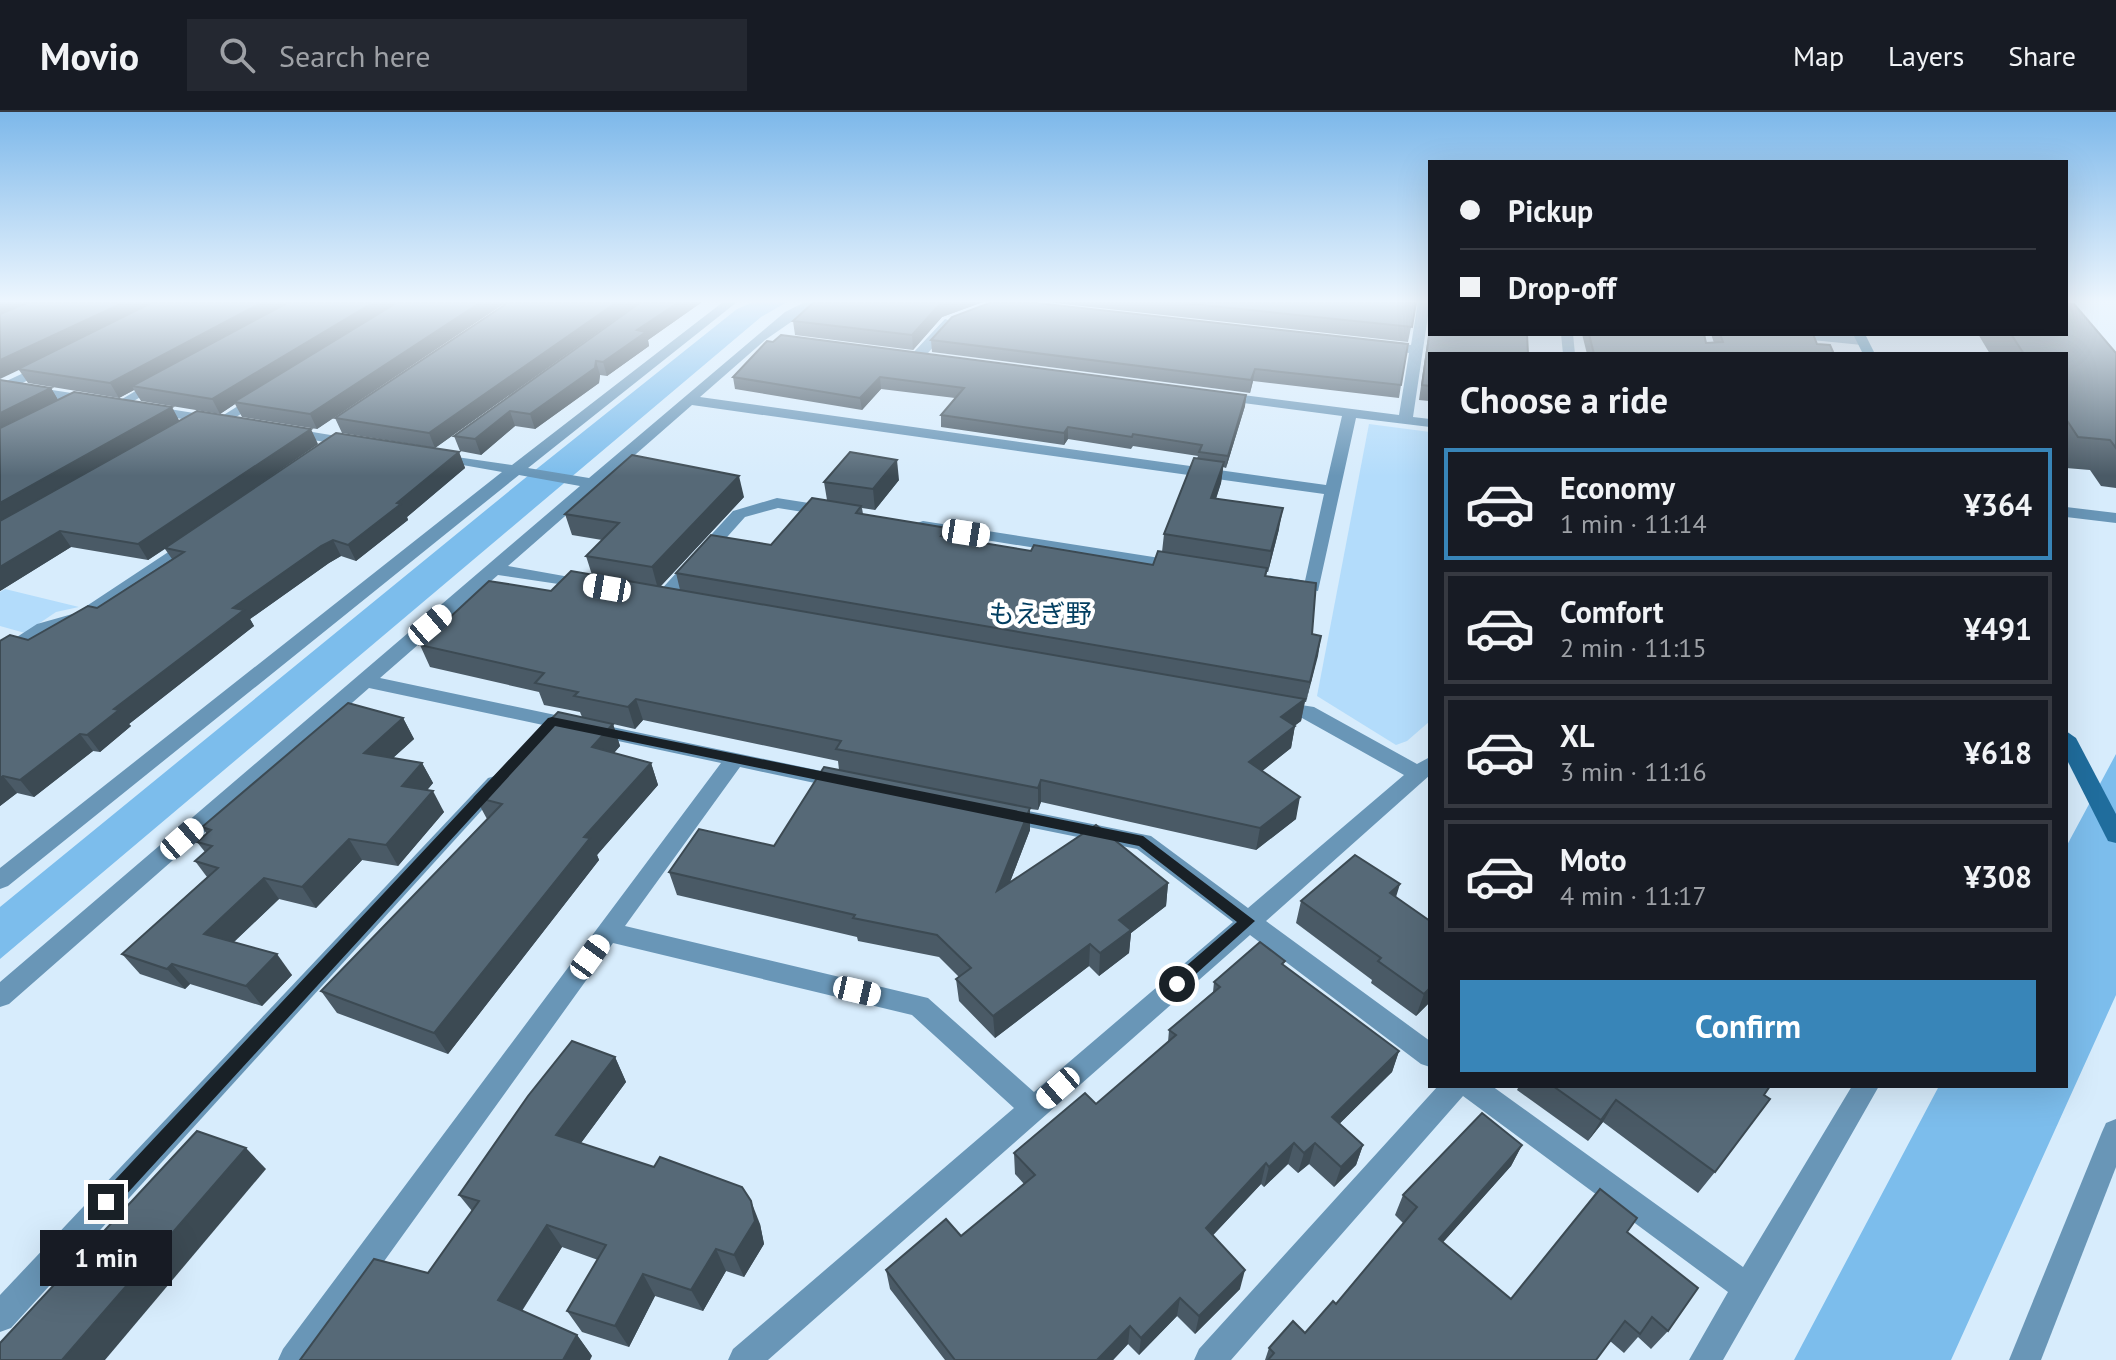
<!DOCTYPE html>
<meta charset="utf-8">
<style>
:root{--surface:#171b24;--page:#242831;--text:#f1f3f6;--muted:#9ea1a6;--line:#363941;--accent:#3885b8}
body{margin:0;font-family:"PT Sans","Noto Sans JP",sans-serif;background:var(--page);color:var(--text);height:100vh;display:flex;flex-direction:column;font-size:30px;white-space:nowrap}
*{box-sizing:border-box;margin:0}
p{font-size:26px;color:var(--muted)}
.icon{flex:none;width:44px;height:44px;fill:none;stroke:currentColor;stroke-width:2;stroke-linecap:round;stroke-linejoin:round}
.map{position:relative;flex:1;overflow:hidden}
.panel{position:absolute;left:1428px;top:240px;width:640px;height:736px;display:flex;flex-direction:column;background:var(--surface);border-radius:0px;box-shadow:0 8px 32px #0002}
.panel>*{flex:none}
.banner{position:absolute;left:1428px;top:48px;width:640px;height:176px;border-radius:0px;box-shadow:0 8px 32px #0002;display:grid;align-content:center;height:176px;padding:0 32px;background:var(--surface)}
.end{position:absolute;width:36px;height:36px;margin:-18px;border:10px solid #192127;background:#fff;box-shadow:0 0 0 4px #fff}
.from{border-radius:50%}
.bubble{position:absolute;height:56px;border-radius:0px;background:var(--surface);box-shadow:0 8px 32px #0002;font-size:26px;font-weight:700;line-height:56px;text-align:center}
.car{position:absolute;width:24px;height:48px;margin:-24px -12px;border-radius:10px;box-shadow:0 0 6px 2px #0007;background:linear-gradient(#fff 24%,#345 0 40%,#fff 0 76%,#345 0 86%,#fff 0)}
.banner b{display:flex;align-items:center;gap:28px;height:76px;font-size:30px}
.banner b+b{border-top:2px solid var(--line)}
.banner i{width:20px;height:20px;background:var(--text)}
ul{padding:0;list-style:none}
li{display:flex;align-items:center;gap:24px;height:112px;margin:0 16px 12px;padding:0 16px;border:4px solid var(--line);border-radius:0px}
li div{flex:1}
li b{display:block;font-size:30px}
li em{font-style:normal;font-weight:700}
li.selected{border-color:var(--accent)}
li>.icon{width:72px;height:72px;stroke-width:1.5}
h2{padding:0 32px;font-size:36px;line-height:96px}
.cta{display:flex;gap:16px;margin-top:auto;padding:16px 32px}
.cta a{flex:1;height:92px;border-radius:0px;background:var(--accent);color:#fff;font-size:32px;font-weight:700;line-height:92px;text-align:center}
header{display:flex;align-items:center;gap:48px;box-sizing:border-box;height:112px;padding:0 40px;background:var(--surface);border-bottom:2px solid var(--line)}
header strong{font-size:38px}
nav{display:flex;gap:44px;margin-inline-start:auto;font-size:28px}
.search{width:560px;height:72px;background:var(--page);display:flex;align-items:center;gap:20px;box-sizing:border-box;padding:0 28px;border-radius:0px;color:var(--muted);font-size:30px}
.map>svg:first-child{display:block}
.green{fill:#b3dcfb}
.water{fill:#7cbdec}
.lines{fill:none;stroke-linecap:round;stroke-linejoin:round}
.lane{fill:#6996b7;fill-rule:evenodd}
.street{fill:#6996b7;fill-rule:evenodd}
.secondary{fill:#206d9d;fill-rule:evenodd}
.wall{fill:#4a5a66}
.shaded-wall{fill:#3c4a53}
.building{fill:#566977;stroke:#3c4a53;stroke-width:2}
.route{fill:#192127}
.labels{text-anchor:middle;stroke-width:8;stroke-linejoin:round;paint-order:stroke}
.quarter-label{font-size:26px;fill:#023e60;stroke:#fff}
</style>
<header>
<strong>Movio</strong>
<div class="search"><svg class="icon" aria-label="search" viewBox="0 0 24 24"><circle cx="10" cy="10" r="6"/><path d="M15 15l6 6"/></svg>Search here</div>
<nav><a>Map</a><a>Layers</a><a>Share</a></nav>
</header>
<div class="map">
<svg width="2116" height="1248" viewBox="0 0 2116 1248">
<rect width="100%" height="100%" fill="#d7ecfc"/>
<g class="green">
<polygon points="1369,312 1430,320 1430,609 1407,629 1396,633 1317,584"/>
<polygon points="5,477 79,495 56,500 25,521 0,514 0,480"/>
</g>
<g class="water">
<polygon points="753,190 787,190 761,205 0,847 0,795 524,367 737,197"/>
<polygon points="2116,642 2116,883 1951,1248 1794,1248 1939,974 2066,974 2066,735"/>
</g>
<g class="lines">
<g class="lane">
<polygon points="45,251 51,255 49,258 8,278 0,278 0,272"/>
<polygon points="154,268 164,271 122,296 112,293"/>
<polygon points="259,281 265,285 263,288 225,312 214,309"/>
</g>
<g class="street">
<polygon points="723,190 737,190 528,356 589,366 785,200 805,190 820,190 765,228 700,285 1326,373 1342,304 1220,288 1213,284 1220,280 1399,303 1409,241 1383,238 1377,234 1383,230 1411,233 1418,190 1430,190 1413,305 1430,307 1430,315 1356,306 1318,479 1290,476 1281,471 1290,466 1305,469 1324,382 692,293 508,454 592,469 595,473 592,477 498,463 380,566 850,665 853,670 850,675 843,677 740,655 625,814 928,886 1034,980 1233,810 1137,737 1004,710 996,708 993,702 996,696 1004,694 1151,724 1248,796 1404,663 1302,606 1268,600 1265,595 1275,589 1314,595 1417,652 1430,645 1430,663 1266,809 1430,929 1430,955 1421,952 1250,823 768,1248 728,1248 733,1237 1014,996 912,903 613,831 313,1248 278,1248 283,1237 721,651 369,576 9,892 0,895 0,870 580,374 519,363 8,774 0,777 0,756 502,360 429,347 429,341 512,353"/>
<polygon points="945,207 955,210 922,248 912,248 912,242"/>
<polygon points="1561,222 1573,222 1575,242 1563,242"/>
<path d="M1786 222C1807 222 1852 218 1868 229L1862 233 1792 226Z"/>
<polygon points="0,270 91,284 98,288 91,292 0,278"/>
<polygon points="150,294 213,304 220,308 213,312 145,301 143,298"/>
<polygon points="288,316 355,327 362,331 355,335 283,323 281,320"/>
<polygon points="777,386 828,394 836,399 828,404 778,396 745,405 669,490 657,490 654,486 657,482 733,399"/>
<polygon points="2066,395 2116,401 2116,411 2066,405"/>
<polygon points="923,409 1179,449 1187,454 1179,459 917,417 917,411"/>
<polygon points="191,425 197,427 199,430 197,433 88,509 49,520 0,551 0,536 37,512 76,501"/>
<polygon points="495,664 502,666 505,671 502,676 11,1216 0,1220 0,1183 488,666"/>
<polygon points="1438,974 1492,974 1743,1155 1852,974 1879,974 1723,1248 1689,1248 1728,1180 1463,984 1231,1248 1194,1248 1199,1237"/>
<polygon points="2116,1007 2116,1055 2041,1248 2009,1248 2102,1020 2106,1011"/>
</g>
<g class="secondary">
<polygon points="1853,222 1865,222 1875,242 1863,242"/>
<polygon points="2066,619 2076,626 2116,702 2116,731 2108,729 2066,646"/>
</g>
</g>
<g class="wall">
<polygon points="0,190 640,190 435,336 342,321 335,306 505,193 502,193 317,317 242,305 235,292 220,302 141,289 134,278 119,286 28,271 19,258"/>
<polygon points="641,190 702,190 648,228 649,234 607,264 600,263 599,271 535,317 515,314 481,343 460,339 454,324"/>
<polygon points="834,190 983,190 942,205 913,238 795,223 793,209"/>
<polygon points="992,190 1401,273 1399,286 1253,269 1250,281 932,240 931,228"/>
<polygon points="1045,190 1416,190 1408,230"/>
<polygon points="1430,210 1430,293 1428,293 1429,289 1419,288"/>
<polygon points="1582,222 1704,222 1706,231 1714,231 1711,222 1813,222 1817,232 1834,242 1587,242"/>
<polygon points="1978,222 2066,222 2116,241 2116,376 2101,374 2090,358 2066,356 2066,242 1990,242"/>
<polygon points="767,229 1246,283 1245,294 1226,356 1223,355 1221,371 1216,387 1279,417 1268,460 1267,460 1266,464 1312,522 1321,524 1306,590 1305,590 1301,609 1295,613 1291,636 1262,659 1296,707 1256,738 1041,690 1038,698 1030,697 1030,718 1010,770 1168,771 1166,794 1131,821 1129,841 1099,864 1089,854 995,926 959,889 956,867 959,865 939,845 858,829 857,825 677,783 669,760 774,734 839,658 838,649 643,608 635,617 613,612 620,634 614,641 651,651 658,673 597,743 599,748 448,942 337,901 321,879 487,707 475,685 582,605 580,600 544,593 539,580 430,555 420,533 592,463 586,444 602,428 572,423 565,402 744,385 660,475 680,478 676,461 771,433 827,388 824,370 899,368 875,398 862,396 863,402 947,416 947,425 1031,439 1153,453 1162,440 1164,422 1198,344 1133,334 1131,337 1068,327 1064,333 941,315 941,303 955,286 881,277 862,298 735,277 733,265"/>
<polygon points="51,276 58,288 318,332 182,425 459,340 465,356 407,405 408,408 356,449 341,444 329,451 250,507 254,514 129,612 131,614 100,640 93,639 34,685 17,681 0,694 0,529 28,528 97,496 172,447 165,437 148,448 71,435 0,479"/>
<polygon points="403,606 414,627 393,646 422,651 433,671 427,678 444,700 398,754 362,748 316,796 279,787 234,830 292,863 262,894 190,872 185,877 140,862 122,842 207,765 195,749 205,740 197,730 207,722 202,715"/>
<polygon points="1396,785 1430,890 1416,904 1371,871 1372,868 1296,811 1301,789"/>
<polygon points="1284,854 1399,939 1392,960 1339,1012 1363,1033 1356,1053 1334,1075 1309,1052 1298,1061 1288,1052 1264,1075 1261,1072 1213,1123 1240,1177 1195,1222 1177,1204 1139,1243 1128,1232 1113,1248 945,1248 890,1177 886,1158 961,1124 1024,1072 1015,1062 1014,1041 1096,992 1168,930 1169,918 1213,880 1214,870"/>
<polygon points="615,945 626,970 581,1031 760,1112 764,1132 744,1165 726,1159 703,1199 655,1184 629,1235 582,1220 567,1199 598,1148 562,1135 522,1199 577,1223 592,1244 428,1161 472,1099 459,1083"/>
<polygon points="1519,974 1770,974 1715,1060 1698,1081 1603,1010 1588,1029 1517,978"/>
<polygon points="1522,1033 1511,1054 1443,1130 1511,1187 1627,1120 1668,1219 1651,1237 1638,1225 1624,1241 1610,1229 1596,1248 1265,1248 1269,1236 1305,1221 1336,1192 1403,1111 1395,1103 1403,1083"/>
</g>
<g class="shaded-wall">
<polygon points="0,190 39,190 0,207"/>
<polygon points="125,190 161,190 0,267 0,248"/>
<polygon points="263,190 294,190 132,274 134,278 119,286 110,271"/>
<polygon points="374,190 402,190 234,290 235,292 220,302 212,287"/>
<polygon points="481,190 501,190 502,193 317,317 310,302"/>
<polygon points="617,190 640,190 435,336 429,321"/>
<polygon points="679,190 702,190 648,228 649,234 607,264 603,250 637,218"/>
<polygon points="945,190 983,190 942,205 913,238 912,223 941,191"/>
<polygon points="596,249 600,263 599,271 535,317 530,302"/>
<polygon points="1255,257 1253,269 1250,281 1251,268"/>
<polygon points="880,265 881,277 862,298 860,286"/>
<polygon points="51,276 60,291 0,322 0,301"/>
<polygon points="1246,283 1245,294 1226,356 1228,344"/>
<polygon points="172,295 180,310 0,414 0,391"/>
<polygon points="510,299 515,314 481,343 475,327"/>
<polygon points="1068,315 1068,327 1064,333 1064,321"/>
<polygon points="311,317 318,332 148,448 138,432"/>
<polygon points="459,340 465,356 407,405 408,408 356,449 348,433"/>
<polygon points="897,348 899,368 875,398 873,377"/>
<polygon points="1224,350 1221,371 1209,407 1211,386"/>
<polygon points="739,364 744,385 658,477 652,455"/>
<polygon points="1283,396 1279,417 1268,460 1271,439"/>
<polygon points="60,419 71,435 0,479 0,455"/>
<polygon points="333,428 341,444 329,451 250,507 254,514 129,612 131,614 100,640 87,623 114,597 233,496 321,434"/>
<polygon points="1321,524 1318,544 1306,590 1310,570"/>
<polygon points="636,587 643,608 635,617 628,595"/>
<polygon points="1305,587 1301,609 1278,627 1281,605"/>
<polygon points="403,606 414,627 375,662 364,641"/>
<polygon points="613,612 620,634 600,657 592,635"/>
<polygon points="1295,614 1291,636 1246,672 1249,650"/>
<polygon points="80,622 93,639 34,685 20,668"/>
<polygon points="422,651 433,671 413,695 402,674"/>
<polygon points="651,651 658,673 597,743 599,748 448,942 434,921 584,725"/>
<polygon points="3,664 17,681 0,694 0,666"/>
<polygon points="1041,668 1041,690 1038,698 1038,676"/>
<polygon points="433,679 444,700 398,754 386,733"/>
<polygon points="1300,685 1296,707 1256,738 1260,716"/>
<polygon points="1030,696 1030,718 998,801 997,779"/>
<polygon points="349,727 362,748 316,796 302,775"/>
<polygon points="264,766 279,787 221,842 204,822"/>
<polygon points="1168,771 1166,794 1131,821 1129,841 1099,864 1100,841 1119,808"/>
<polygon points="1400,772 1393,795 1390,781"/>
<polygon points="1090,832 1089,854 995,926 993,904"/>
<polygon points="277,842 292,863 262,894 246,874"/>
<polygon points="172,852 190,872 185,877 167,857"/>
<polygon points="1430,876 1430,890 1416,904 1424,882"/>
<polygon points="1399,939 1392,960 1325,1026 1332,1005"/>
<polygon points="615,945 626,970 569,1047 556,1023"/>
<polygon points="1616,988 1603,1010 1588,1029 1601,1008"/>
<polygon points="1294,1031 1288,1052 1264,1075 1269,1055"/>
<polygon points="1315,1031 1309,1052 1298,1061 1304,1041"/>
<polygon points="1363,1033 1356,1053 1334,1075 1341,1055"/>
<polygon points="1522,1033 1511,1054 1429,1146 1439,1127"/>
<polygon points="246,1036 266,1057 105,1248 62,1248"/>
<polygon points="1266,1051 1261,1072 1202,1135 1206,1116"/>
<polygon points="751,1089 760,1112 764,1132 744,1165 734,1143"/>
<polygon points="547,1113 562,1135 515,1209 498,1188"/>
<polygon points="716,1137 726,1159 703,1199 691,1178"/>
<polygon points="1245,1158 1240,1177 1195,1222 1199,1204"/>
<polygon points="643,1162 655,1184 629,1235 615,1214"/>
<polygon points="1180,1186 1177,1204 1139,1243 1141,1226"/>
<polygon points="1130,1214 1128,1232 1113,1248 1097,1248"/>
<polygon points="577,1223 592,1244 590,1248 563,1248"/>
</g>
<g class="building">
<polygon points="29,190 125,190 0,248 0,202"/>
<polygon points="153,190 263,190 110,271 18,257"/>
<polygon points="289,190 374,190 212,287 132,274"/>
<polygon points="398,190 481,190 310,302 234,290"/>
<polygon points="509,190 617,190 429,321 335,306"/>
<polygon points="641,190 679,190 637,218 646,220 603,250 596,249 595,256 530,302 510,299 475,327 454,324"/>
<polygon points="814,190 945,190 941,191 912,223 793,209"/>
<polygon points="992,190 1028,190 1408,232 1401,273 1255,257 1251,268 931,228 952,205"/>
<polygon points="1173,190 1416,190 1412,215"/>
<polygon points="2066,191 2074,192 2116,241 2116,336 2110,328 2078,325 2066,307 2066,242 2024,242 2011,222 2066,222"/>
<polygon points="1430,218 1430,222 1527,222 1528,242 1430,242 1430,274 1422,273"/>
<polygon points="1589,222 1704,222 1706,231 1723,230 1720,222 1813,222 1817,232 1830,233 1834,242 1594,242"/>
<polygon points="781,223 1246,283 1228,344 1199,340 1202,333 1133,322 1132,325 1068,315 1064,321 941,303 964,276 880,265 860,286 733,265 767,229 773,230"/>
<polygon points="0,268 51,276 0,301"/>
<polygon points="74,280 172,295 0,391 0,316"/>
<polygon points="197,299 311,317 138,432 60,419 0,455 0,409"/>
<polygon points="336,321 459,340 397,391 401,392 348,433 333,428 321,434 233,496 244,498 114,597 119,598 87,623 80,622 20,668 3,664 0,666 0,529 10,523 28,528 88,494 97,496 184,440 165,436"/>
<polygon points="850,340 897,348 873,377 824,370"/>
<polygon points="632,343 739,364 652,455 586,444 619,411 565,402"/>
<polygon points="1194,346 1224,350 1211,386 1283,396 1271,439 1164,422"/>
<polygon points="812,386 861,394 856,401 947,416 941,424 1031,439 1034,433 1153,453 1158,439 1267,456 1265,464 1316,471 1312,522 1321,524 1310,570 676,461 711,423 771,433"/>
<polygon points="571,459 1305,587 1281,605 1295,614 1249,650 1300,685 1260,716 1041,668 1038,676 836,637 841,629 636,587 628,595 574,584 578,580 535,571 544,561 420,533 489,469 551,479"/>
<polygon points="348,591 403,606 364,641 422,651 402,674 433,679 386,733 349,727 302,775 264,766 204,822 277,842 246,874 172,852 167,857 122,842 218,756 195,749 212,734 197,730 211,718 202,715"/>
<polygon points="558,600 613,612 592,635 651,651 584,725 590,726 434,921 321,879 502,692 475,685"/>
<polygon points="824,655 1030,696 997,779 1096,713 1168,771 1119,808 1131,818 1100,841 1090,832 993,904 956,867 971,856 937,823 853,806 855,803 669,760 699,717 774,734"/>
<polygon points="1355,743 1400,772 1390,781 1430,809 1430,876 1424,882 1378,849 1381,846 1301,789"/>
<polygon points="1260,830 1285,849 1282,852 1399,939 1332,1005 1363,1033 1341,1055 1315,1031 1304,1041 1294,1031 1269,1055 1266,1051 1206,1116 1245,1158 1199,1204 1180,1186 1141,1226 1130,1214 1097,1248 955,1248 886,1158 946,1107 961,1124 1035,1063 1014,1041 1085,981 1096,992 1176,923 1169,918 1220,875 1214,870"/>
<polygon points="572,929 615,945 556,1023 654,1055 660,1045 742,1075 751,1089 755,1109 734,1143 716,1137 691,1178 643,1162 615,1214 567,1199 606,1133 547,1113 498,1188 577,1223 563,1248 300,1248 374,1147 428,1161 479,1089 459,1083 528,984"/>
<polygon points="1553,974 1770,974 1764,983 1770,987 1715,1060 1616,988 1601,1008"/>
<polygon points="1482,1001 1522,1033 1439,1127 1511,1187 1600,1077 1637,1106 1627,1120 1698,1176 1668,1219 1652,1205 1640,1222 1625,1209 1596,1248 1268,1248 1274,1241 1269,1236 1293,1209 1305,1221 1333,1189 1336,1192 1417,1095 1403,1083"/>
<polygon points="197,1019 246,1036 62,1248 0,1248 0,1231"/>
</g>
<linearGradient id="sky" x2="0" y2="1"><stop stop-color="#7db8ea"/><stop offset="0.52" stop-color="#edf6fe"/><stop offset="1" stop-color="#edf6fe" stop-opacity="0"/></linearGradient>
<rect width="2116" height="364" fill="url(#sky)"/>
<polygon class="route" points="552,605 1143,724 1255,809 1177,879 1171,877 1171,867 1237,810 1139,734 555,614 113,1097 106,1099 100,1097 97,1090 100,1084 548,606"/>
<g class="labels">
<g class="quarter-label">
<text x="1040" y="511">もえぎ野</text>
</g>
</g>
</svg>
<i class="end from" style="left:1177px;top:872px"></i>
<i class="end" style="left:106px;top:1090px"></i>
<div class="bubble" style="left:40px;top:1118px;width:132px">1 min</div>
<i class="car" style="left:966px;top:421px;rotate:99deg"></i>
<i class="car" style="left:607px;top:476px;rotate:280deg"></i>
<i class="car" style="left:430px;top:513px;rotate:50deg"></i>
<i class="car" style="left:182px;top:727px;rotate:49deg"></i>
<i class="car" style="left:590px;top:845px;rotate:36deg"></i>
<i class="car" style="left:857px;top:879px;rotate:103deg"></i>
<i class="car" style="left:1058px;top:976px;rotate:229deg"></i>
<div class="banner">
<b><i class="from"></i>Pickup</b>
<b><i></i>Drop-off</b>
</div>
<section class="panel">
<h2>Choose a ride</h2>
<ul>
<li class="selected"><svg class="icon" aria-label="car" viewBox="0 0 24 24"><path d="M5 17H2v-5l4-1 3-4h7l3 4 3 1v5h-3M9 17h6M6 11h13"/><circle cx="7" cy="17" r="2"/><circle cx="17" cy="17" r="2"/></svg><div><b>Economy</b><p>1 min · 11:14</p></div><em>¥364</em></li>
<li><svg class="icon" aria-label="car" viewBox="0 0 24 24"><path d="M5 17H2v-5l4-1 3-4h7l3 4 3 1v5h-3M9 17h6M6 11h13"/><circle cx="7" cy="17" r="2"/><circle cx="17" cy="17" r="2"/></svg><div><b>Comfort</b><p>2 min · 11:15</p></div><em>¥491</em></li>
<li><svg class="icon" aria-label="car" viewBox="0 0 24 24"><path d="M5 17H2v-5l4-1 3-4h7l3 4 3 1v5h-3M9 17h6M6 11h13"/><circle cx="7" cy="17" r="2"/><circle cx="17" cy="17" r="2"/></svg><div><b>XL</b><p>3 min · 11:16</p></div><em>¥618</em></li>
<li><svg class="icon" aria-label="car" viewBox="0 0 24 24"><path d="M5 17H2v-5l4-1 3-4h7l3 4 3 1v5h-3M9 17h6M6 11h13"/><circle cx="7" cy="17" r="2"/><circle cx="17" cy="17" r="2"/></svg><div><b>Moto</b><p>4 min · 11:17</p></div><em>¥308</em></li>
</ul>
<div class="cta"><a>Confirm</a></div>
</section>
</div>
